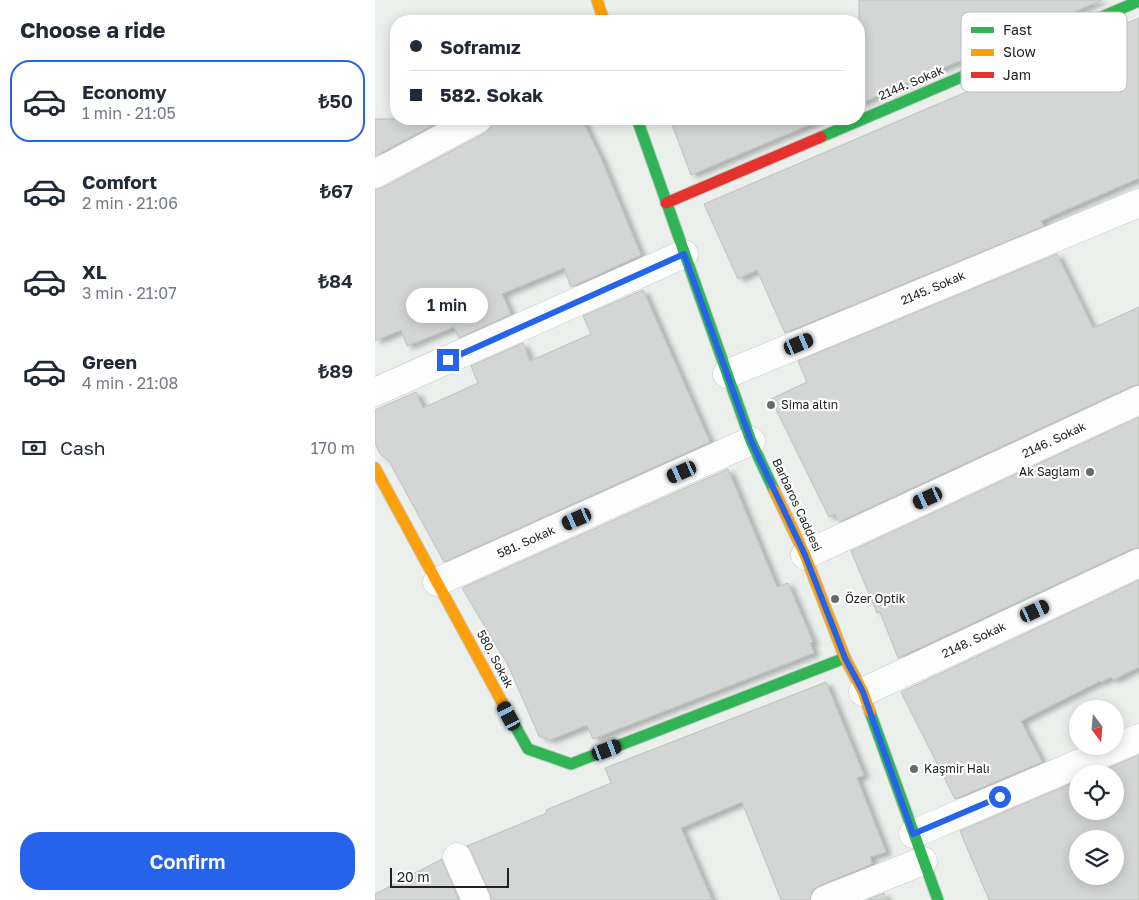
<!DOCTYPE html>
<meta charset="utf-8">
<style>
:root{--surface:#fff;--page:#f2f2f3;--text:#1f2937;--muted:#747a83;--line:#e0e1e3;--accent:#2563eb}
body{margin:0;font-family:"Golos Text",sans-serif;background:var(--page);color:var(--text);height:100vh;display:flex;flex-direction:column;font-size:19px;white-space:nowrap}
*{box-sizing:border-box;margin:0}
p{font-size:16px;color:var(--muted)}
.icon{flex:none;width:28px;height:28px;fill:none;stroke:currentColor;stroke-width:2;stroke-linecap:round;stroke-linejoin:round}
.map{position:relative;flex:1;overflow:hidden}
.side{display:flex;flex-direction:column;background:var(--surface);width:375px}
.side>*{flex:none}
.banner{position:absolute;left:15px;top:15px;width:475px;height:110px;border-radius:20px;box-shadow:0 2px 12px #0003;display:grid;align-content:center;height:110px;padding:0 20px;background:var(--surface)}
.needle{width:32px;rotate:164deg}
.controls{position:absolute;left:694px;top:700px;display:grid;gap:10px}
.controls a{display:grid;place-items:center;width:55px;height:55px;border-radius:50%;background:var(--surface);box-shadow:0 2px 12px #0003;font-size:25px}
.scale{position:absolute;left:15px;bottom:12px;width:119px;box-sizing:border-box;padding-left:5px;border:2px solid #202321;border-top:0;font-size:14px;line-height:18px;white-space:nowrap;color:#202321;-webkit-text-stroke:4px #fff;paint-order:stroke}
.end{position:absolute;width:22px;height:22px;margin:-11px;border:6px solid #2563eb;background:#fff;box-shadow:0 0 0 2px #fff}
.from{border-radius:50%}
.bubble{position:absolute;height:35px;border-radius:18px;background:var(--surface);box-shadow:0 2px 12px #0003;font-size:16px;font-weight:600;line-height:35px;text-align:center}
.car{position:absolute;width:15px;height:30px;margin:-15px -8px;border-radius:6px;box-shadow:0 0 4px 1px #0007;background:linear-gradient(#222 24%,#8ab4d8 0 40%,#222 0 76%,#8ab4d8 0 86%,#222 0)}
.banner b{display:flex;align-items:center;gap:18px;height:48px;font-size:19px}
.banner b+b{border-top:1px solid var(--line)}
.banner i{width:12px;height:12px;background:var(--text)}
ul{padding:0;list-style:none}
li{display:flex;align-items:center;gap:15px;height:82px;margin:0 10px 8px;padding:0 10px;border:2px solid transparent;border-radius:20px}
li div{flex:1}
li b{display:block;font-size:19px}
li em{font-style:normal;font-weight:600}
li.selected{border-color:var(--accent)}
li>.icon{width:45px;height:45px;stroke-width:1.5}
h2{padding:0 20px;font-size:22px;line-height:60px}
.pay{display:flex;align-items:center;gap:12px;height:55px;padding:0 20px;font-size:19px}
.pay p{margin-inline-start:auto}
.action{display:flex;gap:10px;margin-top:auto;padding:10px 20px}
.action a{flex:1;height:58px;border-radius:20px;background:var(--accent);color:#fff;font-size:20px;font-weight:600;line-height:58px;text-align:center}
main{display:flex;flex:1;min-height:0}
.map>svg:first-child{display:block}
.building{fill:#d3d6d4;stroke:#bec1bf;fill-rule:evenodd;filter:url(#shadow)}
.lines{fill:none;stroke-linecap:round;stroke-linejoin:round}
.street-casing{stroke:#c7cbc8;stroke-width:29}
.fast-casing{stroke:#c7cbc8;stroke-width:13}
.slow-casing{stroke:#c7cbc8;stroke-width:13}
.jam-casing{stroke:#c7cbc8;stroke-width:13}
.street{stroke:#fcfdfc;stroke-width:28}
.fast{stroke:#30b455;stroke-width:11}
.slow{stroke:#ff9f0a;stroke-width:11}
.jam{stroke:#e5322d;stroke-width:11}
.route{stroke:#2563eb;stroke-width:6}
.poi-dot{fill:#676b68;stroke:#fff;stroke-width:2}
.labels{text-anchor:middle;stroke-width:4.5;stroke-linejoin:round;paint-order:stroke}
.street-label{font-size:12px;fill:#202321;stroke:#fff}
.poi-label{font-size:12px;fill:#202321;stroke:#fff;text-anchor:start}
.key{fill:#fff;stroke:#bcbdbc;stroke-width:1}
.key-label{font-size:14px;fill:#202321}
</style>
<main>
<section class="side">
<h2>Choose a ride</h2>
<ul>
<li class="selected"><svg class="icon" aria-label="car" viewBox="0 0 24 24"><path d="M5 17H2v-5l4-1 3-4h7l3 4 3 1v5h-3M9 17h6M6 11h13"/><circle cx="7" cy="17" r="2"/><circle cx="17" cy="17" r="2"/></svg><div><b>Economy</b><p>1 min · 21:05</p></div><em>₺50</em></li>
<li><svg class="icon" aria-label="car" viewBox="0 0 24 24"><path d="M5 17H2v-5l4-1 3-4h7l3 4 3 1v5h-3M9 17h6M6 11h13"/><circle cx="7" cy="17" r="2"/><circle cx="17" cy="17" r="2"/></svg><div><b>Comfort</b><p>2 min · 21:06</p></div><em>₺67</em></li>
<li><svg class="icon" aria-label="car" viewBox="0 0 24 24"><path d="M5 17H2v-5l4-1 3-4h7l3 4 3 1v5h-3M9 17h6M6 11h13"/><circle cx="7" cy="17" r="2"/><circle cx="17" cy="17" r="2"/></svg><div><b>XL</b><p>3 min · 21:07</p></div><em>₺84</em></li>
<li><svg class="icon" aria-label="car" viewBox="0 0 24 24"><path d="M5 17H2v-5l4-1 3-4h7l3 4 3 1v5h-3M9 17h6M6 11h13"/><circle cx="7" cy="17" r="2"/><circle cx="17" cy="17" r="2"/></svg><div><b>Green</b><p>4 min · 21:08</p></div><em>₺89</em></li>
</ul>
<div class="pay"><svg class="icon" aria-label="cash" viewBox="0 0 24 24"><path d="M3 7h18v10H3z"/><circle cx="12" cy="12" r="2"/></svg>Cash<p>170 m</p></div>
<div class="action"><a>Confirm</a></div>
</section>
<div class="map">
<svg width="764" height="900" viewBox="0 0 764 900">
<defs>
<filter id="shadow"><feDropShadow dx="5.5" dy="3" stdDeviation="2.5" flood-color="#0004"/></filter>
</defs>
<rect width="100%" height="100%" fill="#ebf0ed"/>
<g class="building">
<polygon points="484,0 727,0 484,104"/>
<polygon points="764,18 764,178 666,221 669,226 410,333 382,270 363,279 329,204"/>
<polygon points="0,119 70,119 0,156"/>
<polygon points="118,119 207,119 225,156 266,255 196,287 189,268 127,294 136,314 84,338 79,327 32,346 26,330 0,341 0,190 7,188 110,133 116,127"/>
<polygon points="295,119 448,119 316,175"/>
<polygon points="682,254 718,328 764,307 764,385 757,386 464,522 460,514 454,517 396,399 432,382 423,361"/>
<polygon points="268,290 335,442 69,562 14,461 5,454 0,443 0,410 41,392 48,408 103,383 96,366 148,343 155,361 216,334 208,316"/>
<polygon points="764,417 764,548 757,549 523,658 505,612 502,613 476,551"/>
<polygon points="353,469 402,587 413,583 438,642 435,643 439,653 218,739 212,725 175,740 164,736 133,665 87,588"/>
<polygon points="764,580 764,667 738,680 736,677 726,682 725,681 646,721 667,762 580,799 526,692"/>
<polygon points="451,682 489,775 482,778 511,852 495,857 497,864 444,886 437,891 435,900 406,900 367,802 306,828 337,900 116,900 115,894 96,851 92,846 172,813 171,810 236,783 230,768"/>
<path d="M764 755V900H614L585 831 702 781V811H740V774H720ZM702 839H740V876H702Z"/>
<polygon points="67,859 84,900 0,900 0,894"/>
<polygon points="509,893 511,900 492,900"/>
</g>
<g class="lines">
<defs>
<g id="street">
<polyline points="0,174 103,119"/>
<polyline points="352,374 764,203"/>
<polyline points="0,392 309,254"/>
<polyline points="430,555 764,400"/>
<polyline points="62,582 376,441"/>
<polyline points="488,692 764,563"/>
<polyline points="538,834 764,738"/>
<polyline points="82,857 101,900"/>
<polyline points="450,900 548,861"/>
</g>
<g id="fast">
<polyline points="262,119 376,441 399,490"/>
<polyline points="446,137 764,1"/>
<polyline points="495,712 563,900"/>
<polyline points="134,715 153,749 196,764 470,658"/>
</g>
<g id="slow">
<polyline points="222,0 229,21"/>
<polyline points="0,468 134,715"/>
<polyline points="399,490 430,555 470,658 488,692 495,712"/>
</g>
<polyline id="jam" points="291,203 446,137"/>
</defs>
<use href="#street" class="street-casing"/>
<use href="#fast" class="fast-casing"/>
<use href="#slow" class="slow-casing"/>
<use href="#jam" class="jam-casing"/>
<use href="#street" class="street"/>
<use href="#fast" class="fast"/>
<use href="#slow" class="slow"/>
<use href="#jam" class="jam"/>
</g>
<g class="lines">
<polyline class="route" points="73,360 309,254 376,441 430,555 470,658 488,692 538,834 625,797"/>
</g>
<g class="poi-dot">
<circle cx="396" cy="405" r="5"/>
<circle cx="715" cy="472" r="5"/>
<circle cx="460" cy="599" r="5"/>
<circle cx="539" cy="769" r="5"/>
</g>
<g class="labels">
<g class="street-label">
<text transform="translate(536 83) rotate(-23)" y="4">2144. Sokak</text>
<text transform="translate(558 288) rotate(-23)" y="4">2145. Sokak</text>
<text transform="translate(679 440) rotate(-25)" y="4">2146. Sokak</text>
<text transform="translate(422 505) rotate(65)" y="4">Barbaros Caddesi</text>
<text transform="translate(151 542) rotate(-24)" y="4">581. Sokak</text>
<text transform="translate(599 640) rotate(-25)" y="4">2148. Sokak</text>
<text transform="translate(120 659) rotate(62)" y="4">580. Sokak</text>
</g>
<g class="poi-label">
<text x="406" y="409">Sima altın</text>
<text x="705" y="476" text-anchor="end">Ak Sağlam</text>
<text x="470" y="603">Özer Optik</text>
<text x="549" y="773">Kaşmir Halı</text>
</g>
</g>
<rect x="586" y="12" width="166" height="80" rx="8" class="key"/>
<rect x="596" y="27" width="23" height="6" fill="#30b455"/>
<rect x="596" y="49" width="23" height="7" fill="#ff9f0a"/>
<rect x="596" y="72" width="23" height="6" fill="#e5322d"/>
<g class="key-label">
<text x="628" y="35">Fast</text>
<text x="628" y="57">Slow</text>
<text x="628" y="80">Jam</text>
</g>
</svg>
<div class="controls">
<a><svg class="needle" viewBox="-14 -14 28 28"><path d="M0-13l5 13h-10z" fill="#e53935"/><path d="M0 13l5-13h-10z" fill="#747a83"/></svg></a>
<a><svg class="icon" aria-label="locate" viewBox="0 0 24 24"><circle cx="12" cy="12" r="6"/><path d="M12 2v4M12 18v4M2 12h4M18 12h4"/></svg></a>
<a><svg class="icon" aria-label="layers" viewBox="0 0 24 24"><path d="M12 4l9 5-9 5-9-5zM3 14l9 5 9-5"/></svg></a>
</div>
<div class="scale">20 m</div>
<i class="end from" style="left:625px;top:797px"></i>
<i class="end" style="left:73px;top:360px"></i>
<div class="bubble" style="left:31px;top:288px;width:82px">1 min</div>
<i class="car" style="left:424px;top:344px;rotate:67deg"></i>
<i class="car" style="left:307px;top:472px;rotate:246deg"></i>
<i class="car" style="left:553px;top:498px;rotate:245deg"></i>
<i class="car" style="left:202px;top:519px;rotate:246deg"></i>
<i class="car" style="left:660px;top:611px;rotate:65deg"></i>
<i class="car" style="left:134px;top:716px;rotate:332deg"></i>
<i class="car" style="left:232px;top:750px;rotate:69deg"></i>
<div class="banner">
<b><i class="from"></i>Soframız</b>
<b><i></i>582. Sokak</b>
</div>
</div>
</main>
